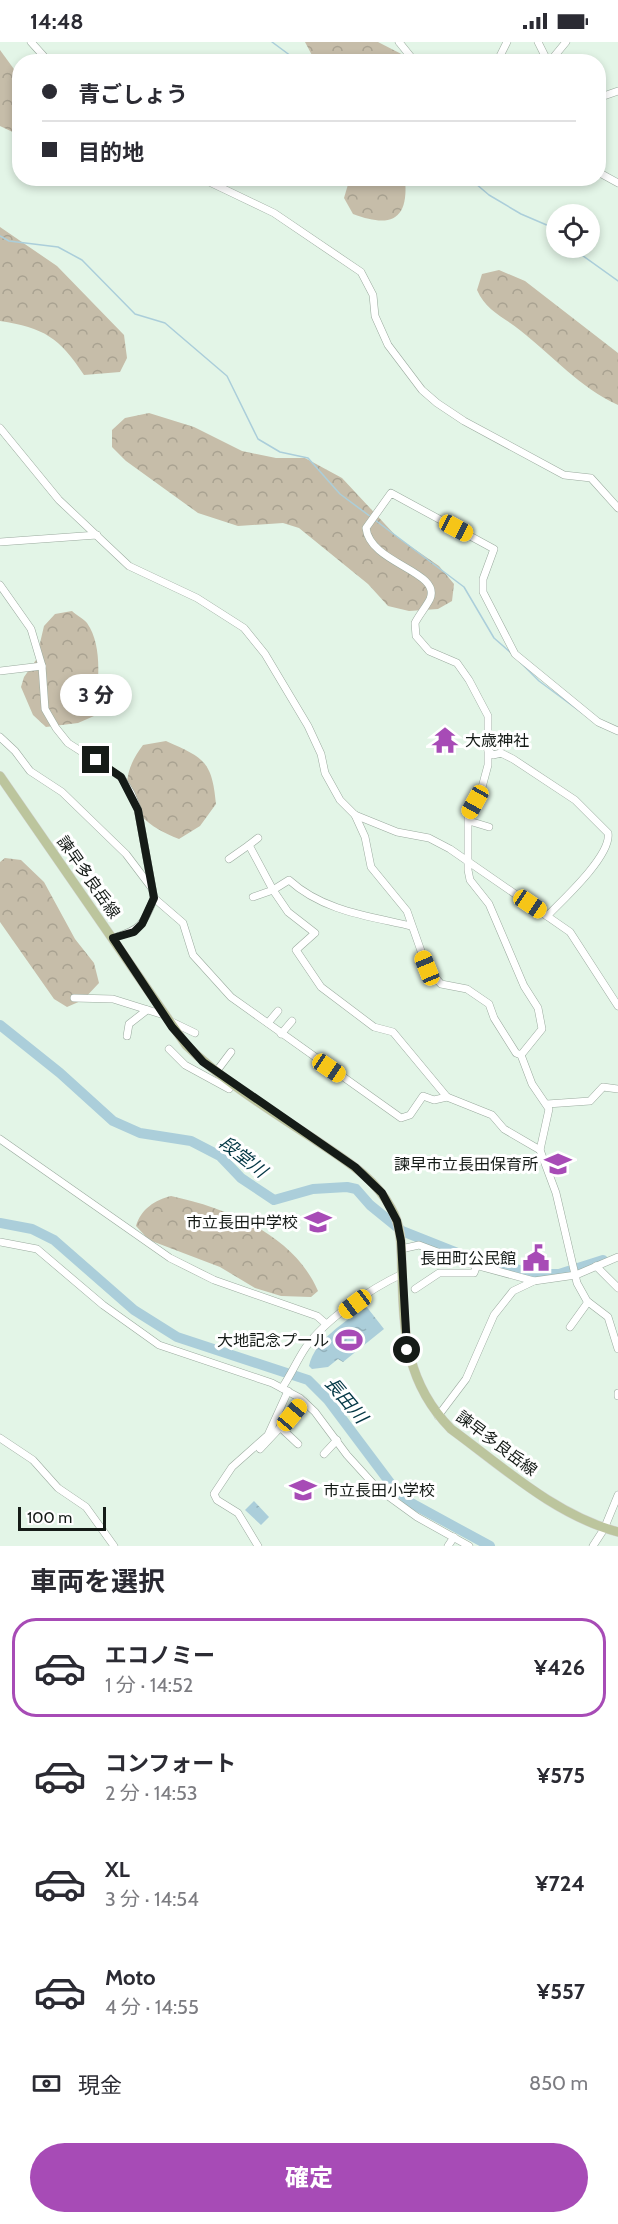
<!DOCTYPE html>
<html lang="ja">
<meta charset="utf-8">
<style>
:root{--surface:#fff;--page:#f7f7f7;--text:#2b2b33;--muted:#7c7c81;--line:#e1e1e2;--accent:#a74bb6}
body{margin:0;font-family:Cabin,"Noto Sans JP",sans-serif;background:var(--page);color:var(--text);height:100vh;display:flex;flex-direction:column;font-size:22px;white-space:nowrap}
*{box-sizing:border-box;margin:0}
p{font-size:20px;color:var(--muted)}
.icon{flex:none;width:33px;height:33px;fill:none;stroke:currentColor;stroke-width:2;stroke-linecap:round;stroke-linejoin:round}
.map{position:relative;height:1504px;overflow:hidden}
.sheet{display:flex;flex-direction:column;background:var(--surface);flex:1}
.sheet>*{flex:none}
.banner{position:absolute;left:12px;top:12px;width:594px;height:132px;border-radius:24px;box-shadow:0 3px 9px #0003;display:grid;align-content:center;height:132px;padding:0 30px;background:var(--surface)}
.tools{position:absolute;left:546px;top:162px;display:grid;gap:12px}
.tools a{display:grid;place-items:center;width:54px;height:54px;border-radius:50%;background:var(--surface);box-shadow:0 3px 9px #0003;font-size:30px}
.scale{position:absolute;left:18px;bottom:15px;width:88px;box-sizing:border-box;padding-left:6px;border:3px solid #151b17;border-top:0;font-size:16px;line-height:21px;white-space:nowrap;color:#151b17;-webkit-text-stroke:4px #fff;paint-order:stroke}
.end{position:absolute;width:27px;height:27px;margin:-14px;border:8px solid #151b17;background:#fff;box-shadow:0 0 0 3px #fff}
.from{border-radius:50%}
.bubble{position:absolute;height:42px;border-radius:21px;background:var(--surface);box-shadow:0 3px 9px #0003;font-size:20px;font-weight:800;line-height:42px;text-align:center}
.car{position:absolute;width:18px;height:36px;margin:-18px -9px;border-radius:8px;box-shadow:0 0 4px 2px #0007;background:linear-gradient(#f5c518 24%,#345 0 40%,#f5c518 0 76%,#345 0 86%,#f5c518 0)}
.banner b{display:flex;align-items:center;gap:21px;height:57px;font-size:22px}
.banner b+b{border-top:2px solid var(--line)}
.banner i{width:15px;height:15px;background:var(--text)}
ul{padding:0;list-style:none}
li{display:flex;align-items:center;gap:18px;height:99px;margin:0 12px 9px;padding:0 18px;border:3px solid transparent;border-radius:24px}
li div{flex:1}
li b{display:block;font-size:22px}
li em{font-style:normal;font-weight:800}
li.on{border-color:var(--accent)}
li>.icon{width:54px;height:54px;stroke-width:1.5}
h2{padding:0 30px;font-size:27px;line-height:72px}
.pay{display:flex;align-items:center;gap:15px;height:66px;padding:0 30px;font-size:22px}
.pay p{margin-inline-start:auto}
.button{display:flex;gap:12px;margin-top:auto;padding:12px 30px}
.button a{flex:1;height:69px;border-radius:36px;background:var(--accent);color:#fff;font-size:24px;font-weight:800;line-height:69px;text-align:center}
.status{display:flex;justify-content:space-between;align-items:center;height:42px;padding:0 30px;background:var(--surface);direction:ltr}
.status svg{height:16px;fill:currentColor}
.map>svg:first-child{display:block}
.forest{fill:url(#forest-crowns)}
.water{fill:url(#water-ripples)}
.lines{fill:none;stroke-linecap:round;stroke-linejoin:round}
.stream{stroke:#abceda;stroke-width:1.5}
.river{stroke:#abceda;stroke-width:10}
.minor-casing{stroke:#9aaa9e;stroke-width:8}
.major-casing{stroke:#d5d6d5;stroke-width:10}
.minor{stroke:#fff;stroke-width:7}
.major{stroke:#bcc59d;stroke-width:9}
.route{stroke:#151b17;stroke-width:8}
.labels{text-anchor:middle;stroke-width:6;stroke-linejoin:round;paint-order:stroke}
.poi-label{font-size:16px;fill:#151b17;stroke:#fff;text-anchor:end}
.street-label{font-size:16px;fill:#151b17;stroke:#fff}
.water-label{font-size:18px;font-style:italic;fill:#003543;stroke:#fff}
</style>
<div class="status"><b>14:48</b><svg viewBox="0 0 49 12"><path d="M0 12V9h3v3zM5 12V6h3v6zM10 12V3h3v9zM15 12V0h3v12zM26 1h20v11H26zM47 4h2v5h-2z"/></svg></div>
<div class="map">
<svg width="618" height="1504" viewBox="0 0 618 1504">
<defs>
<pattern id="forest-crowns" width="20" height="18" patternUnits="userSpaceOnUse" patternTransform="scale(1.5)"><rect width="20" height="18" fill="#c6bda9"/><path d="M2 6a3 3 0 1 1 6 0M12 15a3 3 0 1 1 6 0" fill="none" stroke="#a9a291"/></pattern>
<pattern id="water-ripples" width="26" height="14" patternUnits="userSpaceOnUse" patternTransform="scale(1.5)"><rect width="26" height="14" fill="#abceda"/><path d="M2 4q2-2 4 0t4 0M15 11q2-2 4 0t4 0" fill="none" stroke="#92b0ba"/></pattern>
</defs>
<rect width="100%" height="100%" fill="#e3f5e7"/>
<g class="forest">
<polygon points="305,0 378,0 415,19 315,19"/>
<polygon points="0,8 19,34 19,93 0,84"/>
<path d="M353 136 405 137C409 179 390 186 353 172L344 156 349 139Z"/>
<path d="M0 185 57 224 124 293 127 316 120 330 84 333C59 295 44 286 0 279Z"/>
<path d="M499 228 525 239 618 311V363C579 345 554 315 521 289 504 275 486 269 477 248L482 232Z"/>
<polygon points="149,371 194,385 242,409 276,416 305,416 342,436 397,495 439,524 454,542 452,559 438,567 409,569 388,564 368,542 299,486 283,481 238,484 198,471 126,419 112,405 112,388 125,376"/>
<path d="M72 569C76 573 84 577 87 581 104 605 98 647 94 674L78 681 46 685 33 673 21 645 24 635 36 618 44 584 55 572Z"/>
<path d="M166 699C204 716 212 719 216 762L200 784 179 797C134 780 109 747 143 703Z"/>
<polygon points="5,816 21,818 44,840 75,897 94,921 99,941 83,958 67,965 54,957 0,880 0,820"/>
<path d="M171 1154C227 1166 294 1193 318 1249L311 1255 281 1254 255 1246 220 1225 149 1198 136 1184C141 1167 155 1158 171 1154Z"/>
</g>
<g class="water">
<path d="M366 1264 384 1287 343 1320 338 1317 328 1325 312 1327 309 1324C315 1297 346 1280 366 1264Z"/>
<polygon points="254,1459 269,1475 261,1483 245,1468"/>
</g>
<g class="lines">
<g class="stream">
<polyline points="272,0 299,20"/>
<polyline points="469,136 489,153 521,172 556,187"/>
<polyline points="0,194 9,199 58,205 82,218 135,272 165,281 227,334 258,397 280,410 308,416 340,452 371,475"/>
<polyline points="572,206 618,239"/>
<polyline points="375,478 464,545 494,596 511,611"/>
<polyline points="521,621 539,639 601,685"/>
</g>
<g class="river">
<polyline points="0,983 60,1031 113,1079 140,1091 191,1099 220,1114 241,1136 274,1158 313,1147 347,1145 356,1147 370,1163 402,1189 470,1216 536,1232 559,1232 603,1218"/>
<polyline points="0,1181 32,1187 54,1198 134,1268 177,1295 308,1338 328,1358 391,1442 411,1461 490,1504"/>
</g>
<defs>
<g id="minor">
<polyline points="31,0 49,20"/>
<polyline points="399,0 415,20"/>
<polyline points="538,0 546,16 553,19"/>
<polyline points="497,20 507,0"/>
<polyline points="553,20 552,17 566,0"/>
<polyline points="598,46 603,54"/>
<polyline points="598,56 618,49"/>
<polyline points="598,130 618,141"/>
<polyline points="201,136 274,171 361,230 373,253 375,274 388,303 422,348 437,361 464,379 564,433 591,436 618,466"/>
<polyline points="0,386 59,458 129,524 197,556 244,586 265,612 308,684 321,712 325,731 340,758 355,773 397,790 429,796 450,807 570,890 618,964"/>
<polyline points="0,500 97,493"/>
<polyline points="0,543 31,587 42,624 45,667 56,686 68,701 121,735 131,751 138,768 154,856 183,881 193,913 231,955 401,1076 410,1073 423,1054 434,1058 447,1055"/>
<polyline points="0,629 42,624"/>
<polyline points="0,695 15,709 30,729 62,750 126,812 151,845"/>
<path d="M488 708 493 713 501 711 513 717 575 758 608 791C612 813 563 858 547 874"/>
<polyline points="355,773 365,795 371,825 407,869 427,926 441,942 467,947 489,962 494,976 516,1011 521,1013 532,1042 549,1067 540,1108 556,1151 577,1241 587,1259 608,1275 618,1307"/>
<polyline points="469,779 489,785"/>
<polyline points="229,817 249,803"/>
<polyline points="253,855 273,848 249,803 258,796"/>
<path d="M411 884C368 874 323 869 289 838L273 848 288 870 315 891 296 908 321 945 374 985 393 990 447 1055 492 1073 504 1087 540 1108"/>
<path d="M113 896C140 888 144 883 154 856"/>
<polyline points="74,956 113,957 164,973"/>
<polyline points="170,979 195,991"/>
<polyline points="268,981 278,969"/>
<polyline points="281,992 292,979"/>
<polyline points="127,994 129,982 147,968"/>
<polyline points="169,1007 185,1023 229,1047 233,1042"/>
<path d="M521 1013 542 987 538 966 524 944 489 862 470 838 468 828V772L481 749 488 723V674L469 638 457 621 429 609 416 594 415 581C419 573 426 565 430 557 442 529 370 522 366 486L391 451 494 507 483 537V550L515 612 598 680 618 689"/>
<polyline points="216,1030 231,1010"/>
<polyline points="547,1062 590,1059 603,1045 618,1047"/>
<polyline points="0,1097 170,1216 214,1238 317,1274 325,1281"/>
<polyline points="0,1200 37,1207 103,1263 159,1303 272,1341 300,1356 315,1370 347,1413 377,1446 417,1475 469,1504"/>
<polyline points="401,1207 419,1203 464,1220 534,1239"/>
<polyline points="596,1224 618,1246"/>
<polyline points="415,1247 439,1231 474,1231 477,1223"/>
<polyline points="570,1285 588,1260"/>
<path d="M282 1346C291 1333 297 1318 306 1305 326 1277 370 1247 402 1232"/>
<polyline points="618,1351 618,1354"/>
<polyline points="438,1374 466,1337 494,1273 513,1249 534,1239 576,1233 618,1215"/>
<polyline points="281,1386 298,1402"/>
<polyline points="0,1396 33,1418 58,1446 86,1465 114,1504"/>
<polyline points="260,1407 304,1360"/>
<polyline points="324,1412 337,1398"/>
<polyline points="258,1504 238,1471 217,1458 214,1452 232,1425 268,1393 288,1349"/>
<polyline points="448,1504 454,1495"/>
<polyline points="593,1504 604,1487 618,1453"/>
</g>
<path id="major" d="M0 734 186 1003C224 1040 270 1068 314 1097 343 1117 374 1134 391 1166 403 1186 401 1210 402 1232 404 1293 406 1341 451 1387 503 1425 555 1473 618 1490"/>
</defs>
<use href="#minor" class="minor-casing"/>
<use href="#major" class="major-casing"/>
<use href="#minor" class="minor"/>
<use href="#major" class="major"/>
</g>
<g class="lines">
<polyline class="route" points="96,718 121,735 138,768 154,856 142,882 134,890 113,896 172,985 203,1020 355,1125 382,1151 397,1179 401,1199 407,1308"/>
</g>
<defs>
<symbol id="temple-bare" viewBox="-9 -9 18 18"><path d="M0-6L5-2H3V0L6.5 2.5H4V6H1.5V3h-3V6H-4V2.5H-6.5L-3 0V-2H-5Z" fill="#a74bb6" stroke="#fff" stroke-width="2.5" paint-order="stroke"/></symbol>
<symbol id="school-bare" viewBox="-9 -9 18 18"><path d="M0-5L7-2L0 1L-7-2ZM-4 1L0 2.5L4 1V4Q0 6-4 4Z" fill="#a74bb6" stroke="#fff" stroke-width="2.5" paint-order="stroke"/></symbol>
<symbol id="civic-bare" viewBox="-9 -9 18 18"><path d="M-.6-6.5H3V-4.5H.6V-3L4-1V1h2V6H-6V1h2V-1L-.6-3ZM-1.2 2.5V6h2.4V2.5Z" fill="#a74bb6" stroke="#fff" stroke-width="2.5" paint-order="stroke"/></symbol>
<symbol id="stadium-bare" viewBox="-9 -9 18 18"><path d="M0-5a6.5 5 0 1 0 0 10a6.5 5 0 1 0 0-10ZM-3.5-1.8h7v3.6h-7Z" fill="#a74bb6" stroke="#fff" stroke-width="2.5" paint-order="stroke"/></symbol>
</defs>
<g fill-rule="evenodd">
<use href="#temple-bare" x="426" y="679" width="38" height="38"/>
<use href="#school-bare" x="539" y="1103" width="38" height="38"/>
<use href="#school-bare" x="299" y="1161" width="38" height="38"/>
<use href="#civic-bare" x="517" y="1197" width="38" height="38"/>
<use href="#stadium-bare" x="330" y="1279" width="38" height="38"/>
<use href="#school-bare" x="284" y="1429" width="38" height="38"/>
</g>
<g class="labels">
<g class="poi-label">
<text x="465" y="704" text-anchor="start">大歳神社</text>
<text x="538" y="1128">諫早市立長田保育所</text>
<text x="298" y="1186">市立長田中学校</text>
<text x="516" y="1222">長田町公民館</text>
<text x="329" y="1304">大地記念プール</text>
<text x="323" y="1454" text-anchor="start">市立長田小学校</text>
</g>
<g class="street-label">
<text transform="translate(89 835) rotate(55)" y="6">諫早多良岳線</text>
<text transform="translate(497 1401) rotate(37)" y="6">諫早多良岳線</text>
</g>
<g class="water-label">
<text transform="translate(243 1115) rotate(38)" y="6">段堂川</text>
<text transform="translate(346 1358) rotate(50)" y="6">長田川</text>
</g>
</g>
</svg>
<div class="tools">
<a><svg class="icon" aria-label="locate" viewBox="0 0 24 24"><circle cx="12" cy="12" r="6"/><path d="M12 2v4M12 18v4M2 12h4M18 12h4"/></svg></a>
</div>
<div class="scale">100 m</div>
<i class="end from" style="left:407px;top:1308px"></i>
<i class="end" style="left:96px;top:718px"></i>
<div class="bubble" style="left:60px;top:632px;width:72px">3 分</div>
<i class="car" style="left:456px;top:486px;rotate:118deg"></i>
<i class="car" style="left:475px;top:760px;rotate:209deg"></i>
<i class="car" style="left:530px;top:862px;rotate:124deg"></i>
<i class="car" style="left:427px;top:926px;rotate:338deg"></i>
<i class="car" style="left:329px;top:1026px;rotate:124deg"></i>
<i class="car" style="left:355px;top:1262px;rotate:233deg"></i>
<i class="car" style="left:292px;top:1373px;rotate:40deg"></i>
<div class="banner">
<b><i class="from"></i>青ごしょう</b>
<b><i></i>目的地</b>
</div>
</div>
<section class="sheet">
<h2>車両を選択</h2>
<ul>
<li class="on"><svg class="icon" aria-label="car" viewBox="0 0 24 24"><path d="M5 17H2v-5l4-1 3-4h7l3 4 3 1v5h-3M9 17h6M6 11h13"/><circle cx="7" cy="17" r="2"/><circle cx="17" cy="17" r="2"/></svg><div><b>エコノミー</b><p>1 分 · 14:52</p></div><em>¥426</em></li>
<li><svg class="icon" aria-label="car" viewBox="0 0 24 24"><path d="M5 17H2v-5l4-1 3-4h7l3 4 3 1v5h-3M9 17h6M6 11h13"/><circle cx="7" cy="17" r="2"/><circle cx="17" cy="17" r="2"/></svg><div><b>コンフォート</b><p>2 分 · 14:53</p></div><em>¥575</em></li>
<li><svg class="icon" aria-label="car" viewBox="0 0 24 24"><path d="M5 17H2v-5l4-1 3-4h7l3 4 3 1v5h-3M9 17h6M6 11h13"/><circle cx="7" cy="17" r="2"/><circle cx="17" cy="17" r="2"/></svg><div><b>XL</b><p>3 分 · 14:54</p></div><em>¥724</em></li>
<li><svg class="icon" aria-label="car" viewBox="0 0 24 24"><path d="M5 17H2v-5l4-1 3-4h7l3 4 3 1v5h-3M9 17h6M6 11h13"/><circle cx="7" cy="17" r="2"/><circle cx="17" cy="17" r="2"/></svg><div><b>Moto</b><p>4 分 · 14:55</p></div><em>¥557</em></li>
</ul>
<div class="pay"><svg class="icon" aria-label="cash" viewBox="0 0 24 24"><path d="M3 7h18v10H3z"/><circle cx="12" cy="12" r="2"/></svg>現金<p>850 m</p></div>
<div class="button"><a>確定</a></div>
</section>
